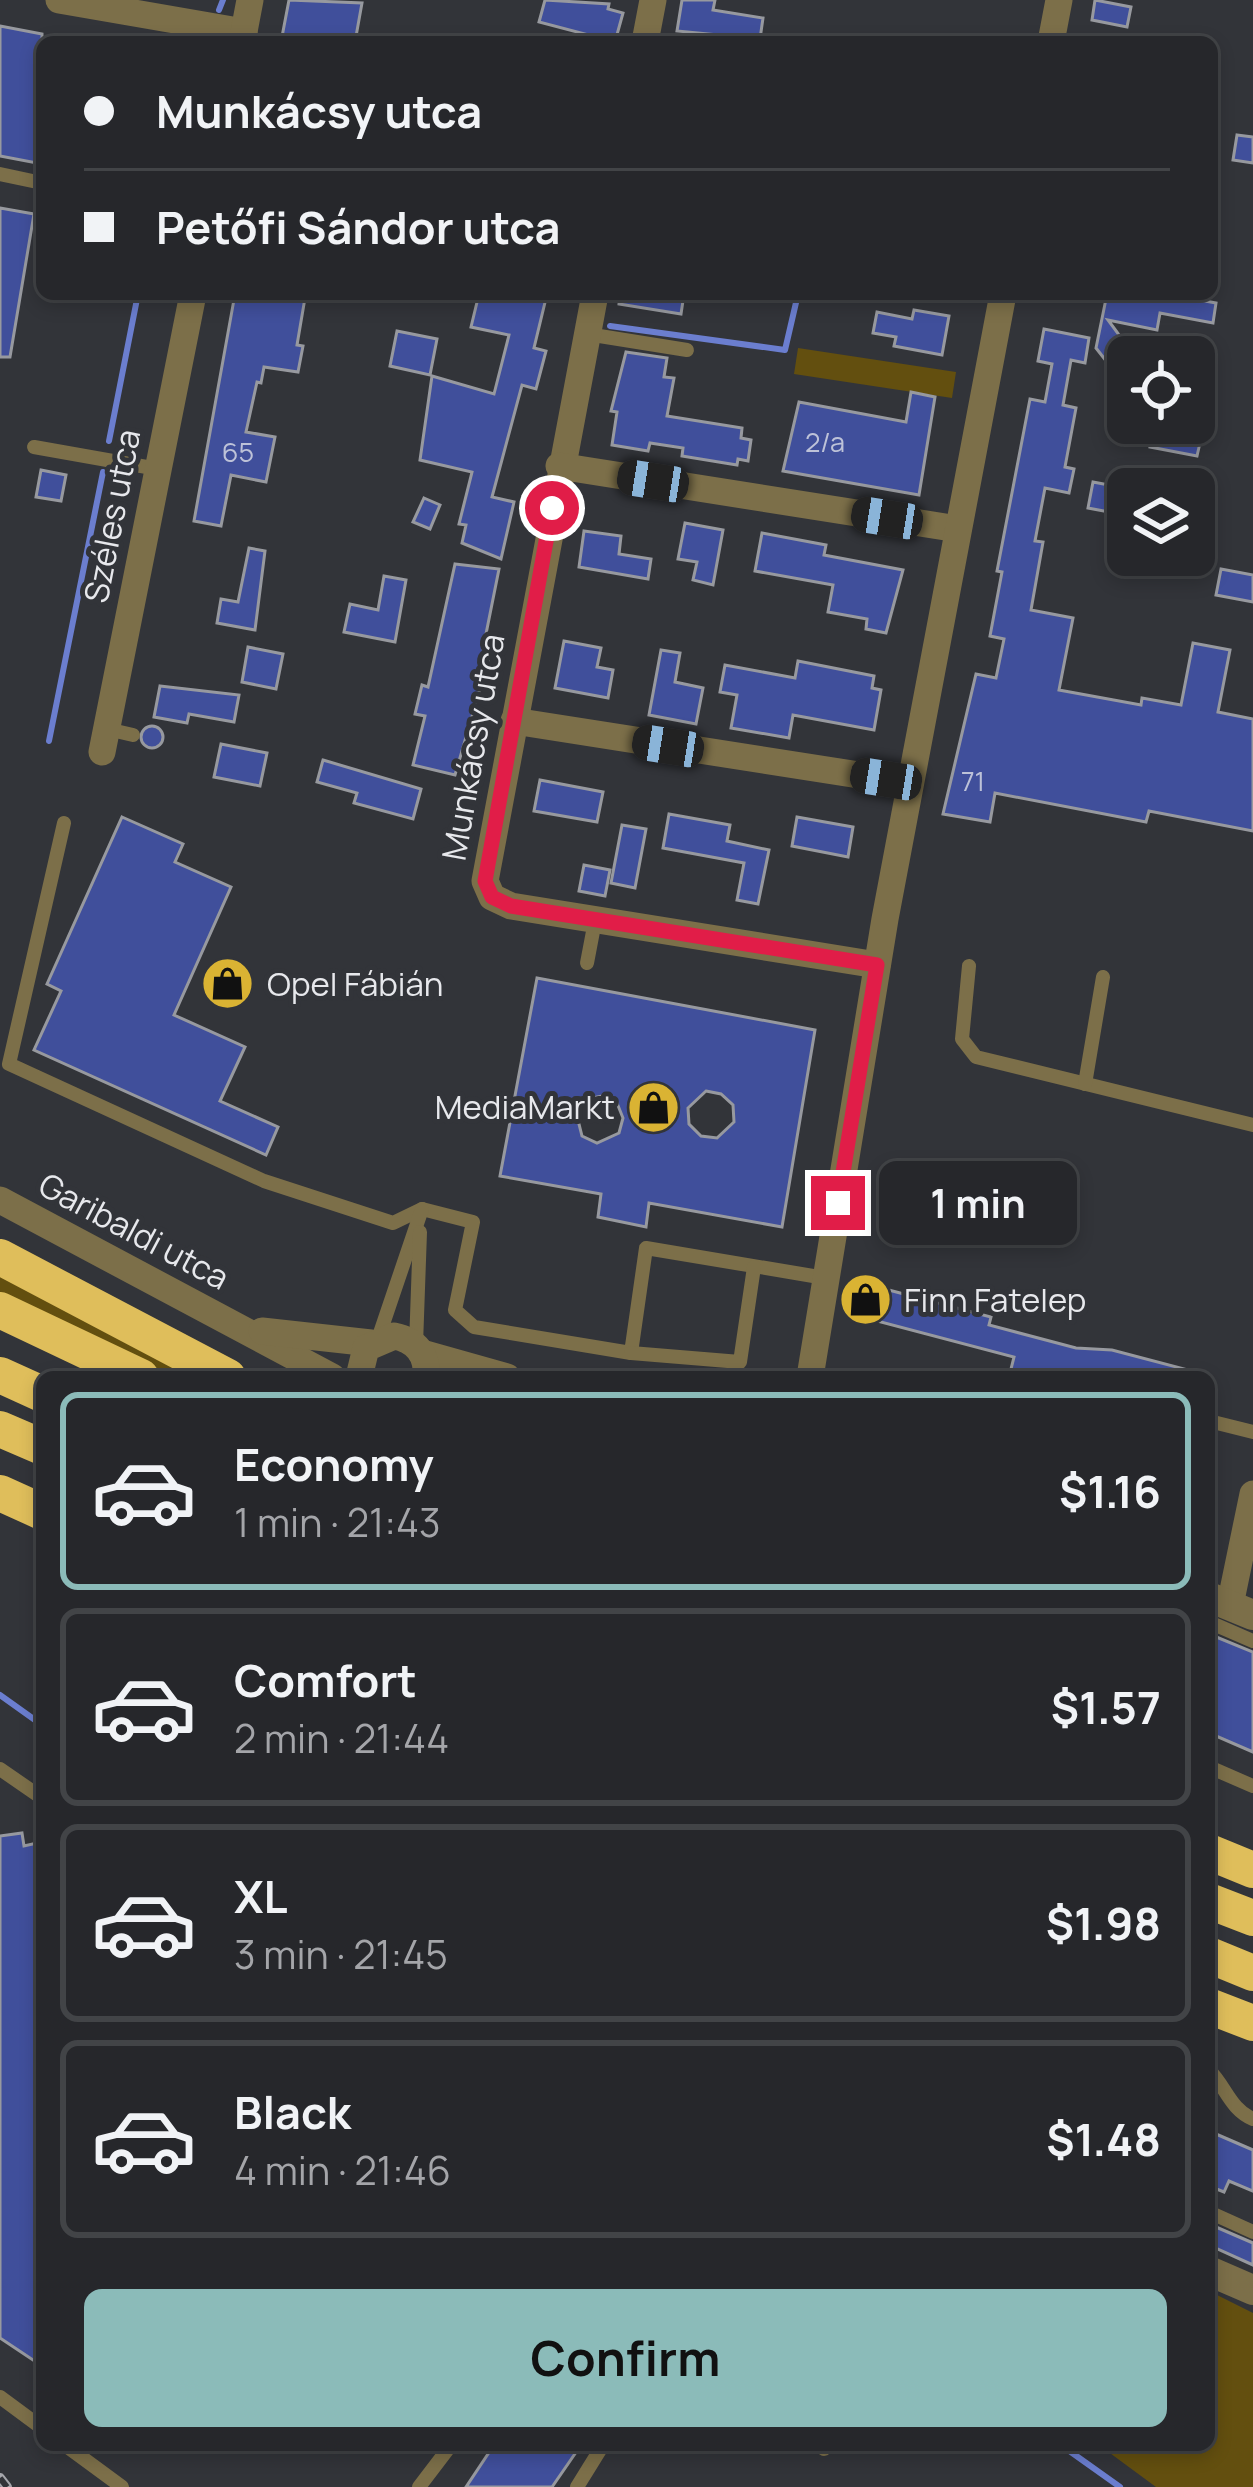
<!DOCTYPE html>
<meta charset="utf-8">
<style>
:root{--surface:#26272b;--page:#323337;--text:#f1f3f6;--muted:#a4a5a9;--line:#424447;--accent:#8bbbb9}
body{margin:0;font-family:Manrope,sans-serif;background:var(--page);color:var(--text);height:100vh;display:flex;flex-direction:column;font-size:45px;white-space:nowrap}
*{box-sizing:border-box;margin:0}
p{font-size:39px;color:var(--muted)}
.icon{flex:none;width:66px;height:66px;fill:none;stroke:currentColor;stroke-width:2;stroke-linecap:round;stroke-linejoin:round}
.map{position:relative;flex:1;overflow:hidden}
.side{position:absolute;left:36px;top:1371px;width:1179px;height:1080px;display:flex;flex-direction:column;background:var(--surface);border-radius:18px;box-shadow:0 6px 18px #0003,0 0 0 3px var(--line)}
.side>*{flex:none}
.top-card{position:absolute;left:36px;top:36px;width:1182px;height:264px;border-radius:18px;box-shadow:0 6px 18px #0003,0 0 0 3px var(--line);display:grid;align-content:center;height:264px;padding:0 48px;background:var(--surface)}
.controls{position:absolute;left:1107px;top:336px;display:grid;gap:24px}
.controls a{display:grid;place-items:center;width:108px;height:108px;border-radius:18px;background:var(--surface);box-shadow:0 6px 18px #0003,0 0 0 3px var(--line);font-size:60px}
.end{position:absolute;width:54px;height:54px;margin:-27px;border:15px solid #e11d48;background:#fff;box-shadow:0 0 0 6px #fff}
.from{border-radius:50%}
.bubble{position:absolute;height:84px;border-radius:18px;background:var(--surface);box-shadow:0 6px 18px #0003,0 0 0 3px var(--line);font-size:39px;font-weight:700;line-height:84px;text-align:center}
.car{position:absolute;width:36px;height:72px;margin:-36px -18px;border-radius:15px;box-shadow:0 0 9px 3px #0007;background:linear-gradient(#222 24%,#8ab4d8 0 40%,#222 0 76%,#8ab4d8 0 86%,#222 0)}
.top-card b{display:flex;align-items:center;gap:42px;height:114px;font-size:45px}
.top-card b+b{border-top:3px solid var(--line)}
.top-card i{width:30px;height:30px;background:var(--text)}
ul{padding:21px 0 0;list-style:none}
li{display:flex;align-items:center;gap:36px;height:198px;margin:0 24px 18px;padding:0 24px;border:6px solid var(--line);border-radius:18px}
li div{flex:1}
li b{display:block;font-size:45px}
li em{font-style:normal;font-weight:700}
li.active{border-color:var(--accent)}
li>.icon{width:108px;height:108px;stroke-width:1.5}
.button{display:flex;gap:24px;margin-top:auto;padding:24px 48px}
.button a{flex:1;height:138px;border-radius:18px;background:var(--accent);color:#111;font-size:48px;font-weight:700;line-height:138px;text-align:center}
.map>svg:first-child{display:block}
.green{fill:#634f0f}
.lines{fill:none;stroke-linecap:round;stroke-linejoin:round}
.stream{stroke:#6b7ecf;stroke-width:6}
.building{fill:#404f9b;stroke:#97999f;stroke-width:3;fill-rule:evenodd}
.service{stroke:#7c6f49;stroke-width:14}
.minor{stroke:#7c6f49;stroke-width:27}
.tertiary{stroke:#7c6f49;stroke-width:30}
.motorway{stroke:#dfbe5b;stroke-width:36}
.rail-casing{stroke:#a5a6ab;stroke-width:10}
.rail{stroke:#323439;stroke-width:6;stroke-dasharray:18;stroke-linecap:butt}
.route{stroke:#e11d48;stroke-width:15}
.labels{text-anchor:middle;stroke-width:10;stroke-linejoin:round;paint-order:stroke}
.number-label{font-size:27px;fill:#bdc2d8}
.street-label{font-size:33px;fill:#e7e8ec;stroke:#323439}
.poi-label{font-size:33px;fill:#e7e8ec;stroke:#323439;text-anchor:start}
</style>
<div class="map">
<svg width="1253" height="2487" viewBox="0 0 1253 2487">
<rect width="100%" height="100%" fill="#323439"/>
<g class="green">
<polygon points="798,348 956,372 952,398 794,374"/>
<polygon points="0,1272 198,1377 170,1377 0,1295"/>
<polygon points="1209,2291 1253,2313 1253,2487 1156,2487 1099,2445 1209,2445"/>
</g>
<g class="lines">
<g class="stream">
<polyline points="219,10 223,0"/>
<polyline points="610,326 785,350 798,294"/>
<polyline points="109,441 138,294"/>
<polyline points="49,741 103,472"/>
<polyline points="0,1695 42,1725"/>
<polyline points="1061,2445 1120,2487"/>
</g>
</g>
<g class="building">
<polygon points="289,0 362,3 355,42 281,42"/>
<polygon points="545,0 609,4 608,9 623,13 615,42 539,22"/>
<polygon points="682,0 715,0 713,10 763,18 760,39 677,31"/>
<polygon points="1095,0 1131,7 1127,27 1092,20"/>
<polygon points="0,26 42,34 42,164 0,156"/>
<polygon points="1237,135 1253,137 1253,163 1233,160"/>
<polygon points="0,208 34,214 10,357 0,357"/>
<polygon points="235,294 305,298 297,345 303,346 298,372 264,367 261,383 257,382 246,432 275,437 266,482 231,475 221,526 194,521"/>
<polygon points="479,294 547,294 534,348 546,351 536,389 522,385 492,497 514,502 501,559 462,543 466,525 459,524 472,472 420,460 432,376 494,394 509,335 471,327"/>
<polygon points="620,294 684,294 681,314 619,304"/>
<polygon points="1107,294 1167,294 1216,303 1213,323 1160,313 1157,330 1108,320 1128,347 1128,389 1096,348"/>
<polygon points="914,310 949,316 942,355 894,346 896,337 873,333 877,312 912,319"/>
<polygon points="1044,329 1089,338 1085,363 1071,360 1063,405 1076,408 1065,467 1074,469 1069,493 1045,488 1035,541 1043,542 1031,610 1073,618 1059,690 1141,705 1142,698 1181,705 1193,643 1230,650 1218,712 1253,719 1253,831 1149,811 1146,822 995,793 990,822 943,814 976,674 996,678 1004,639 990,636 1002,572 997,571 1030,399 1045,402 1052,364 1038,361"/>
<polygon points="397,331 437,339 430,375 390,366"/>
<polygon points="626,352 667,358 664,377 674,378 667,416 742,428 741,438 751,440 748,461 738,459 737,465 682,456 683,448 650,443 648,451 612,445 617,412 611,411"/>
<polygon points="911,392 935,397 919,495 783,471 799,402 906,422"/>
<polygon points="1154,425 1202,434 1197,456 1150,447"/>
<polygon points="41,470 66,475 61,501 36,497"/>
<polygon points="1093,482 1130,489 1125,515 1088,508"/>
<polygon points="424,498 440,505 430,529 413,522"/>
<polygon points="685,523 723,530 713,585 693,580 697,562 678,559"/>
<polygon points="584,531 621,536 619,554 651,559 648,579 579,567"/>
<polygon points="762,533 826,545 824,555 903,570 886,633 866,629 867,619 828,612 833,585 755,571"/>
<polygon points="249,548 265,551 255,630 217,623 221,599 238,602"/>
<polygon points="455,564 499,569 483,649 491,651 455,775 413,765 425,716 415,714 422,685 428,687"/>
<polygon points="1221,569 1253,575 1253,602 1216,595"/>
<polygon points="384,576 406,580 395,642 344,632 350,604 378,610"/>
<polygon points="564,641 601,648 597,667 613,670 608,698 555,688"/>
<polygon points="248,647 283,654 276,689 242,682"/>
<polygon points="661,650 680,653 675,682 703,688 696,724 649,715"/>
<polygon points="798,661 874,676 872,688 881,690 874,730 793,715 789,738 731,728 737,695 720,692 725,665 795,678"/>
<polygon points="160,686 239,695 234,722 189,714 187,723 154,717"/>
<circle cx="152" cy="737" r="11"/>
<polygon points="221,744 267,753 260,786 214,777"/>
<polygon points="323,760 421,789 413,819 354,803 357,793 317,782"/>
<polygon points="540,780 603,792 597,822 534,811"/>
<polygon points="669,814 730,825 727,841 769,850 758,904 737,900 744,863 663,848"/>
<polygon points="122,817 183,844 175,862 231,887 174,1015 245,1047 220,1101 278,1127 266,1155 34,1050 61,991 47,984"/>
<polygon points="797,817 853,827 848,857 792,846"/>
<polygon points="622,825 646,829 635,888 611,883"/>
<polygon points="584,865 610,870 605,896 579,891"/>
<path d="M537 978 815 1030 782 1227 649 1203 646 1227 598 1217 601 1194 500 1176ZM706 1091 721 1094 733 1105 734 1122 717 1138 701 1136 689 1124 688 1108ZM602 1096 617 1103 623 1118 619 1133 597 1143 582 1136 576 1112 586 1099Z"/>
<polygon points="885,1289 991,1317 989,1325 1076,1348 1112,1350 1192,1371 1191,1377 1010,1373 1014,1357 877,1321"/>
<polygon points="1209,1634 1253,1652 1253,1752 1209,1733"/>
<polygon points="22,1833 24,1846 37,1843 42,1855 42,2366 0,2338 0,1836"/>
<polygon points="1209,2131 1253,2150 1253,2191 1229,2181 1224,2192 1209,2186"/>
<polygon points="1209,2224 1253,2243 1253,2265 1209,2245"/>
<polygon points="494,2445 581,2445 552,2487 466,2487"/>
</g>
<g class="lines">
<g class="service">
<polyline points="0,174 42,183"/>
<polyline points="587,334 687,350"/>
<polyline points="34,447 158,469"/>
<polyline points="107,729 133,735"/>
<polyline points="64,823 9,1064 264,1181 393,1223 422,1209 473,1222 455,1310 474,1327 631,1353 646,1248 825,1278"/>
<polyline points="587,963 595,921"/>
<polyline points="969,966 962,1039 976,1057 1253,1125"/>
<polyline points="1085,1084 1103,977"/>
<polyline points="378,1339 422,1209"/>
<polyline points="416,1345 420,1232"/>
<polyline points="631,1353 740,1362 754,1267"/>
<polyline points="1209,1421 1253,1432"/>
<polyline points="1209,1622 1253,1641"/>
<polyline points="1209,1767 1253,1786"/>
<polyline points="0,1769 42,1798"/>
<path d="M1209 2070C1226 2087 1230 2109 1253 2119"/>
<polyline points="1209,2212 1253,2232"/>
<polyline points="0,2397 42,2428"/>
<polyline points="65,2445 122,2487"/>
<polyline points="818,2445 824,2449"/>
<polyline points="419,2487 451,2445"/>
<polyline points="577,2487 603,2445"/>
</g>
<g class="minor">
<polyline points="59,0 244,32"/>
<polyline points="242,42 250,0"/>
<polyline points="645,42 653,0"/>
<polyline points="1051,42 1059,0"/>
<polyline points="595,294 485,881 492,897 511,906 877,965"/>
<polyline points="559,466 958,529"/>
<polyline points="514,721 910,783"/>
<polyline points="102,752 193,294"/>
<polyline points="0,1200 332,1377"/>
<polyline points="262,1331 371,1343"/>
<polyline points="422,1353 507,1377"/>
<path d="M359 1377 366 1348 394 1336C416 1340 428 1355 426 1377"/>
<polyline points="810,1377 885,919 1003,294"/>
<polyline points="1230,1605 1253,1494"/>
</g>
<g class="tertiary">
<polyline points="1209,1597 1253,1615"/>
<polyline points="1209,2271 1253,2290"/>
</g>
<g class="motorway">
<polyline points="0,1257 228,1377"/>
<polyline points="0,1310 141,1377"/>
<polyline points="0,1375 42,1394"/>
<polyline points="0,1429 42,1447"/>
<polyline points="0,1493 42,1512"/>
<polyline points="1209,1852 1253,1870"/>
<polyline points="1209,1901 1253,1918"/>
<polyline points="1209,1955 1253,1973"/>
<polyline points="1209,2006 1253,2023"/>
</g>
<defs>
<polyline id="rail" points="0,2478 7,2487"/>
</defs>
<use href="#rail" class="rail-casing"/>
<use href="#rail" class="rail"/>
</g>
<g class="lines">
<polyline class="route" points="552,508 485,881 492,897 511,906 877,965 838,1203"/>
</g>
<defs>
<symbol id="shop-disc" viewBox="-11 -11 22 22"><circle r="9.5" fill="#dab333" stroke="#323439"/><path d="M-5-2.5h2.3a2.7 3.5 0 0 1 5.4 0H5L5.5 6h-11ZM-1.5-2.5h3a1.5 2.3 0 0 0-3 0Z" fill="#111"/></symbol>
</defs>
<g fill-rule="evenodd">
<use href="#shop-disc" x="198" y="954" width="59" height="59"/>
<use href="#shop-disc" x="624" y="1078" width="59" height="59"/>
<use href="#shop-disc" x="836" y="1270" width="59" height="59"/>
</g>
<g class="labels">
<g class="number-label">
<text x="825" y="452">2/a</text>
<text x="238" y="462">65</text>
<text x="973" y="791">71</text>
</g>
<g class="street-label">
<text transform="translate(112 516) rotate(-79)" y="12">Széles utca</text>
<text transform="translate(473 747) rotate(-80)" y="12">Munkácsy utca</text>
<text transform="translate(134 1231) rotate(28)" y="12">Garibaldi utca</text>
</g>
<g class="poi-label">
<text x="267" y="996">Opel Fábián</text>
<text x="615" y="1119" text-anchor="end">MediaMarkt</text>
<text x="904" y="1312">Finn Fatelep</text>
</g>
</g>
</svg>
<div class="controls">
<a><svg class="icon" aria-label="locate" viewBox="0 0 24 24"><circle cx="12" cy="12" r="6"/><path d="M12 2v4M12 18v4M2 12h4M18 12h4"/></svg></a>
<a><svg class="icon" aria-label="layers" viewBox="0 0 24 24"><path d="M12 4l9 5-9 5-9-5zM3 14l9 5 9-5"/></svg></a>
</div>
<i class="end from" style="left:552px;top:508px"></i>
<i class="end" style="left:838px;top:1203px"></i>
<div class="bubble" style="left:879px;top:1161px;width:198px">1 min</div>
<i class="car" style="left:653px;top:481px;rotate:279deg"></i>
<i class="car" style="left:887px;top:518px;rotate:279deg"></i>
<i class="car" style="left:668px;top:746px;rotate:279deg"></i>
<i class="car" style="left:886px;top:779px;rotate:279deg"></i>
<div class="top-card">
<b><i class="from"></i>Munkácsy utca</b>
<b><i></i>Petőfi Sándor utca</b>
</div>
<section class="side">
<ul>
<li class="active"><svg class="icon" aria-label="car" viewBox="0 0 24 24"><path d="M5 17H2v-5l4-1 3-4h7l3 4 3 1v5h-3M9 17h6M6 11h13"/><circle cx="7" cy="17" r="2"/><circle cx="17" cy="17" r="2"/></svg><div><b>Economy</b><p>1 min · 21:43</p></div><em>$1.16</em></li>
<li><svg class="icon" aria-label="car" viewBox="0 0 24 24"><path d="M5 17H2v-5l4-1 3-4h7l3 4 3 1v5h-3M9 17h6M6 11h13"/><circle cx="7" cy="17" r="2"/><circle cx="17" cy="17" r="2"/></svg><div><b>Comfort</b><p>2 min · 21:44</p></div><em>$1.57</em></li>
<li><svg class="icon" aria-label="car" viewBox="0 0 24 24"><path d="M5 17H2v-5l4-1 3-4h7l3 4 3 1v5h-3M9 17h6M6 11h13"/><circle cx="7" cy="17" r="2"/><circle cx="17" cy="17" r="2"/></svg><div><b>XL</b><p>3 min · 21:45</p></div><em>$1.98</em></li>
<li><svg class="icon" aria-label="car" viewBox="0 0 24 24"><path d="M5 17H2v-5l4-1 3-4h7l3 4 3 1v5h-3M9 17h6M6 11h13"/><circle cx="7" cy="17" r="2"/><circle cx="17" cy="17" r="2"/></svg><div><b>Black</b><p>4 min · 21:46</p></div><em>$1.48</em></li>
</ul>
<div class="button"><a>Confirm</a></div>
</section>
</div>
